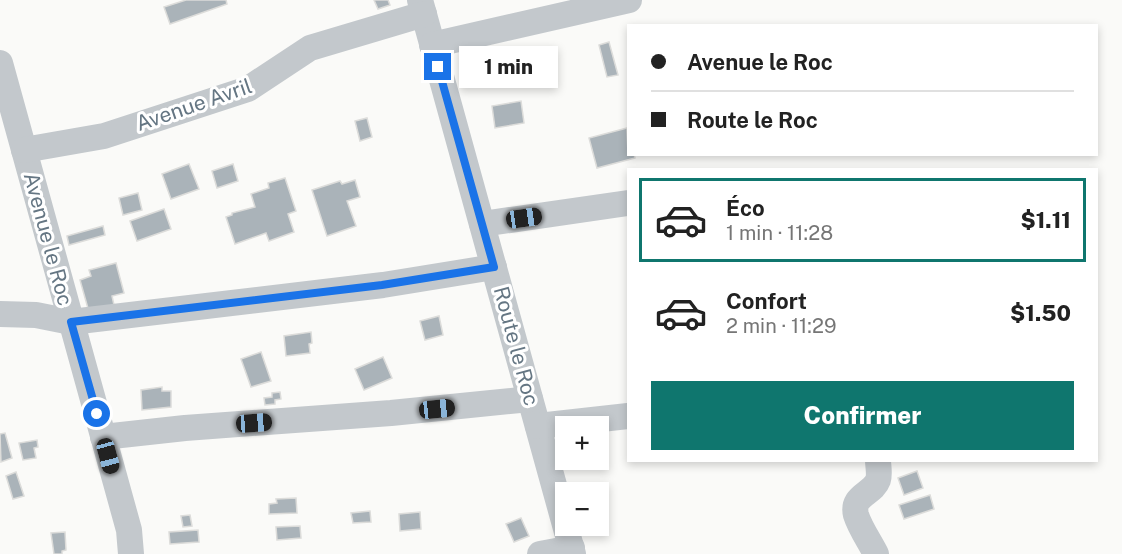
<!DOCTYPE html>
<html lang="fr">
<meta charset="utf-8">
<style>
:root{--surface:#fff;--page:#f6f6f6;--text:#222;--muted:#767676;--line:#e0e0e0;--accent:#0f766e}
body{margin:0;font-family:"Public Sans",sans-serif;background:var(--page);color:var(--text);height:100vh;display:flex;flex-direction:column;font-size:22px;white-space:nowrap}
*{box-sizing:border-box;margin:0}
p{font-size:20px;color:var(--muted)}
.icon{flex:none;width:33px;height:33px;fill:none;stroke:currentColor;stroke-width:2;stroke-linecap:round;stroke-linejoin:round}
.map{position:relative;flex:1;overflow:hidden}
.details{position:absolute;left:627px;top:168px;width:471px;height:294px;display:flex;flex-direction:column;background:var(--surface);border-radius:0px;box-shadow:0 3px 9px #0003}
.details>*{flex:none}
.hud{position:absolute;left:627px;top:24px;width:471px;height:132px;border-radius:0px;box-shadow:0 3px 9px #0003;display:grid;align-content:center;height:132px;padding:0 24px;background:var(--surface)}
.fabs{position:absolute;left:555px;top:416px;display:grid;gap:12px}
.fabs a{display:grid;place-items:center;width:54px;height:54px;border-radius:0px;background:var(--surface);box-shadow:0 3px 9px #0003;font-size:30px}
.end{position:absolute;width:27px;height:27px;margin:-14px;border:8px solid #1a73e8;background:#fff;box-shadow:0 0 0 3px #fff}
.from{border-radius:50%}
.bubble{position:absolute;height:42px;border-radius:0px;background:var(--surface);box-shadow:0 3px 9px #0003;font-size:20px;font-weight:800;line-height:42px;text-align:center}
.car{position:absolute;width:18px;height:36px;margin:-18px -9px;border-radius:8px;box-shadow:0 0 4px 2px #0007;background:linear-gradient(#222 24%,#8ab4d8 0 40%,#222 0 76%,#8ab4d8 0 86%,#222 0)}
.hud b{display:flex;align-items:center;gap:21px;height:57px;font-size:22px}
.hud b+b{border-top:2px solid var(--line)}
.hud i{width:15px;height:15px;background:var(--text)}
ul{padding:10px 0 0;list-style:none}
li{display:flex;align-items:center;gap:18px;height:84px;margin:0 12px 9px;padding:0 12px;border:3px solid transparent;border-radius:0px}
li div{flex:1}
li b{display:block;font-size:22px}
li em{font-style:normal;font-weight:800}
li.selected{border-color:var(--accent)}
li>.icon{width:54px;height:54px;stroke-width:1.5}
.action{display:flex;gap:12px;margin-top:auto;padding:12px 24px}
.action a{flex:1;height:69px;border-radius:0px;background:var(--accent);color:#fff;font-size:24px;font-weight:800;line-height:69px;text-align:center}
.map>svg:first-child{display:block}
.building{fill:#aab3b9;stroke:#dcdcda;stroke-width:1.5}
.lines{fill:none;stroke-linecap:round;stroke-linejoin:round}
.minor{stroke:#c3c8cc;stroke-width:26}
.route{stroke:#1a73e8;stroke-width:8}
.labels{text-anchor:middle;stroke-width:6;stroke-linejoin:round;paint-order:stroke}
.street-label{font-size:21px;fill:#657683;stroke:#fff}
</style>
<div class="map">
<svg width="1122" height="554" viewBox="0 0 1122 554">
<rect width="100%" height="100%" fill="#fafaf8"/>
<g class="building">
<polygon points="186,0 226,0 227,4 170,24 164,7"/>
<polygon points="374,0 388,0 390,5 378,9"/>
<polygon points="609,42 618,75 607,77 599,45"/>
<polygon points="521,101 524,123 495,128 492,106"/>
<polygon points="367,118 372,137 360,141 355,121"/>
<polygon points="627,128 628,154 634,154 635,158 597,168 589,138"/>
<polygon points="189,164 199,189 171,199 162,174"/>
<polygon points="233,164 238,181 217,188 212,171"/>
<polygon points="285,178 296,211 288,214 294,232 269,241 266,233 235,244 226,217 232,215 232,213 255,207 251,194 269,188 268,183"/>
<polygon points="355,180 360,197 347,201 356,226 327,236 312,190 340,181 342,184"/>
<polygon points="138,193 142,210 123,215 119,198"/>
<polygon points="164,209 171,229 137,241 130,221"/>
<polygon points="103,226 105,235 69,245 67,236"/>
<polygon points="116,263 124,293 112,296 114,305 89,312 80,280 91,276 89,270"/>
<polygon points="439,316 443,335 425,340 420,321"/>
<polygon points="311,332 312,343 309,344 310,353 286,356 284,336"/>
<polygon points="261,352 271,381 251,387 241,359"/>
<polygon points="383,357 392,378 364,390 355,369"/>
<polygon points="162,387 162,391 171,391 171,407 142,410 141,390"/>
<polygon points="280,392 281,399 275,400 275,404 265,405 264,398 272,397 272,393"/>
<polygon points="5,433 12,458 1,462 0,434"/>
<polygon points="37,440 38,447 34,448 36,458 23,460 19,443"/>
<polygon points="917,471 923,488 904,495 898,478"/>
<polygon points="16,472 24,496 13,499 6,476"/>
<polygon points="930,495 934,509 904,519 899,505"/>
<polygon points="296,498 297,513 269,514 269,504 277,503 276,499"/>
<polygon points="370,511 371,522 353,523 351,513"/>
<polygon points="420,512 421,529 400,531 399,514"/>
<polygon points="190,515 192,526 183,527 181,516"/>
<polygon points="521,518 529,536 514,542 506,524"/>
<polygon points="300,526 301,538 277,540 276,527"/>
<polygon points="198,530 199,542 170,544 169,532"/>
<polygon points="65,532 66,550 62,551 62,554 54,554 51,533"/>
</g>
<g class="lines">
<g class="minor">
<polyline points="420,0 573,554"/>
<polyline points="432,45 629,0"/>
<polyline points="0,63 129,530 131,554"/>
<polyline points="24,150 104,136 248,89 310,48 424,14"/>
<polyline points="482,224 628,203"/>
<polyline points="0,314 36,315 71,322 383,285 494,267"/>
<polyline points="538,426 628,416"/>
<polyline points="103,437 185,428 391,413 530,399"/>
<polyline points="540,554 572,548"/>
<path d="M876 554C870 542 860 528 856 515 851 495 873 494 878 480 880 474 878 466 878 460"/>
</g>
</g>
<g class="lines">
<polyline class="route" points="97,414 71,322 382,285 494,267 438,67"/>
</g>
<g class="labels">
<g class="street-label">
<text transform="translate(194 105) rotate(-19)" y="7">Avenue Avril</text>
<text transform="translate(48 239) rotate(75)" y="7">Avenue le Roc</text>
<text transform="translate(516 346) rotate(75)" y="7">Route le Roc</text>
</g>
</g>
</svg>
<div class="fabs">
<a>+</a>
<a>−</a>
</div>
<i class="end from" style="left:97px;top:414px"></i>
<i class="end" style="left:438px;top:67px"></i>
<div class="bubble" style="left:459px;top:46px;width:99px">1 min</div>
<i class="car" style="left:524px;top:218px;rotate:82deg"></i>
<i class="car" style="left:437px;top:409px;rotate:84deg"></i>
<i class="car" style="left:254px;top:423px;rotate:86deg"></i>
<i class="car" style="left:108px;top:456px;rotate:165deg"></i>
<div class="hud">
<b><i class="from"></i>Avenue le Roc</b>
<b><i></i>Route le Roc</b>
</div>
<section class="details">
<ul>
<li class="selected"><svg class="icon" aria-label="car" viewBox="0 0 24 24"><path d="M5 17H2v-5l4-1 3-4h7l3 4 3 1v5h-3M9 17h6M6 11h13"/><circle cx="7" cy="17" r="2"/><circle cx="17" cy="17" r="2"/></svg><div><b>Éco</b><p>1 min · 11:28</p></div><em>$1.11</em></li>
<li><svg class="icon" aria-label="car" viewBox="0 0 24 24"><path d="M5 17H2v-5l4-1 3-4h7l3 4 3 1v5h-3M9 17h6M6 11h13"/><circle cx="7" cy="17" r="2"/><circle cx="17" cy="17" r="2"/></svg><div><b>Confort</b><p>2 min · 11:29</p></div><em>$1.50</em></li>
</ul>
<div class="action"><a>Confirmer</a></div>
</section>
</div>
